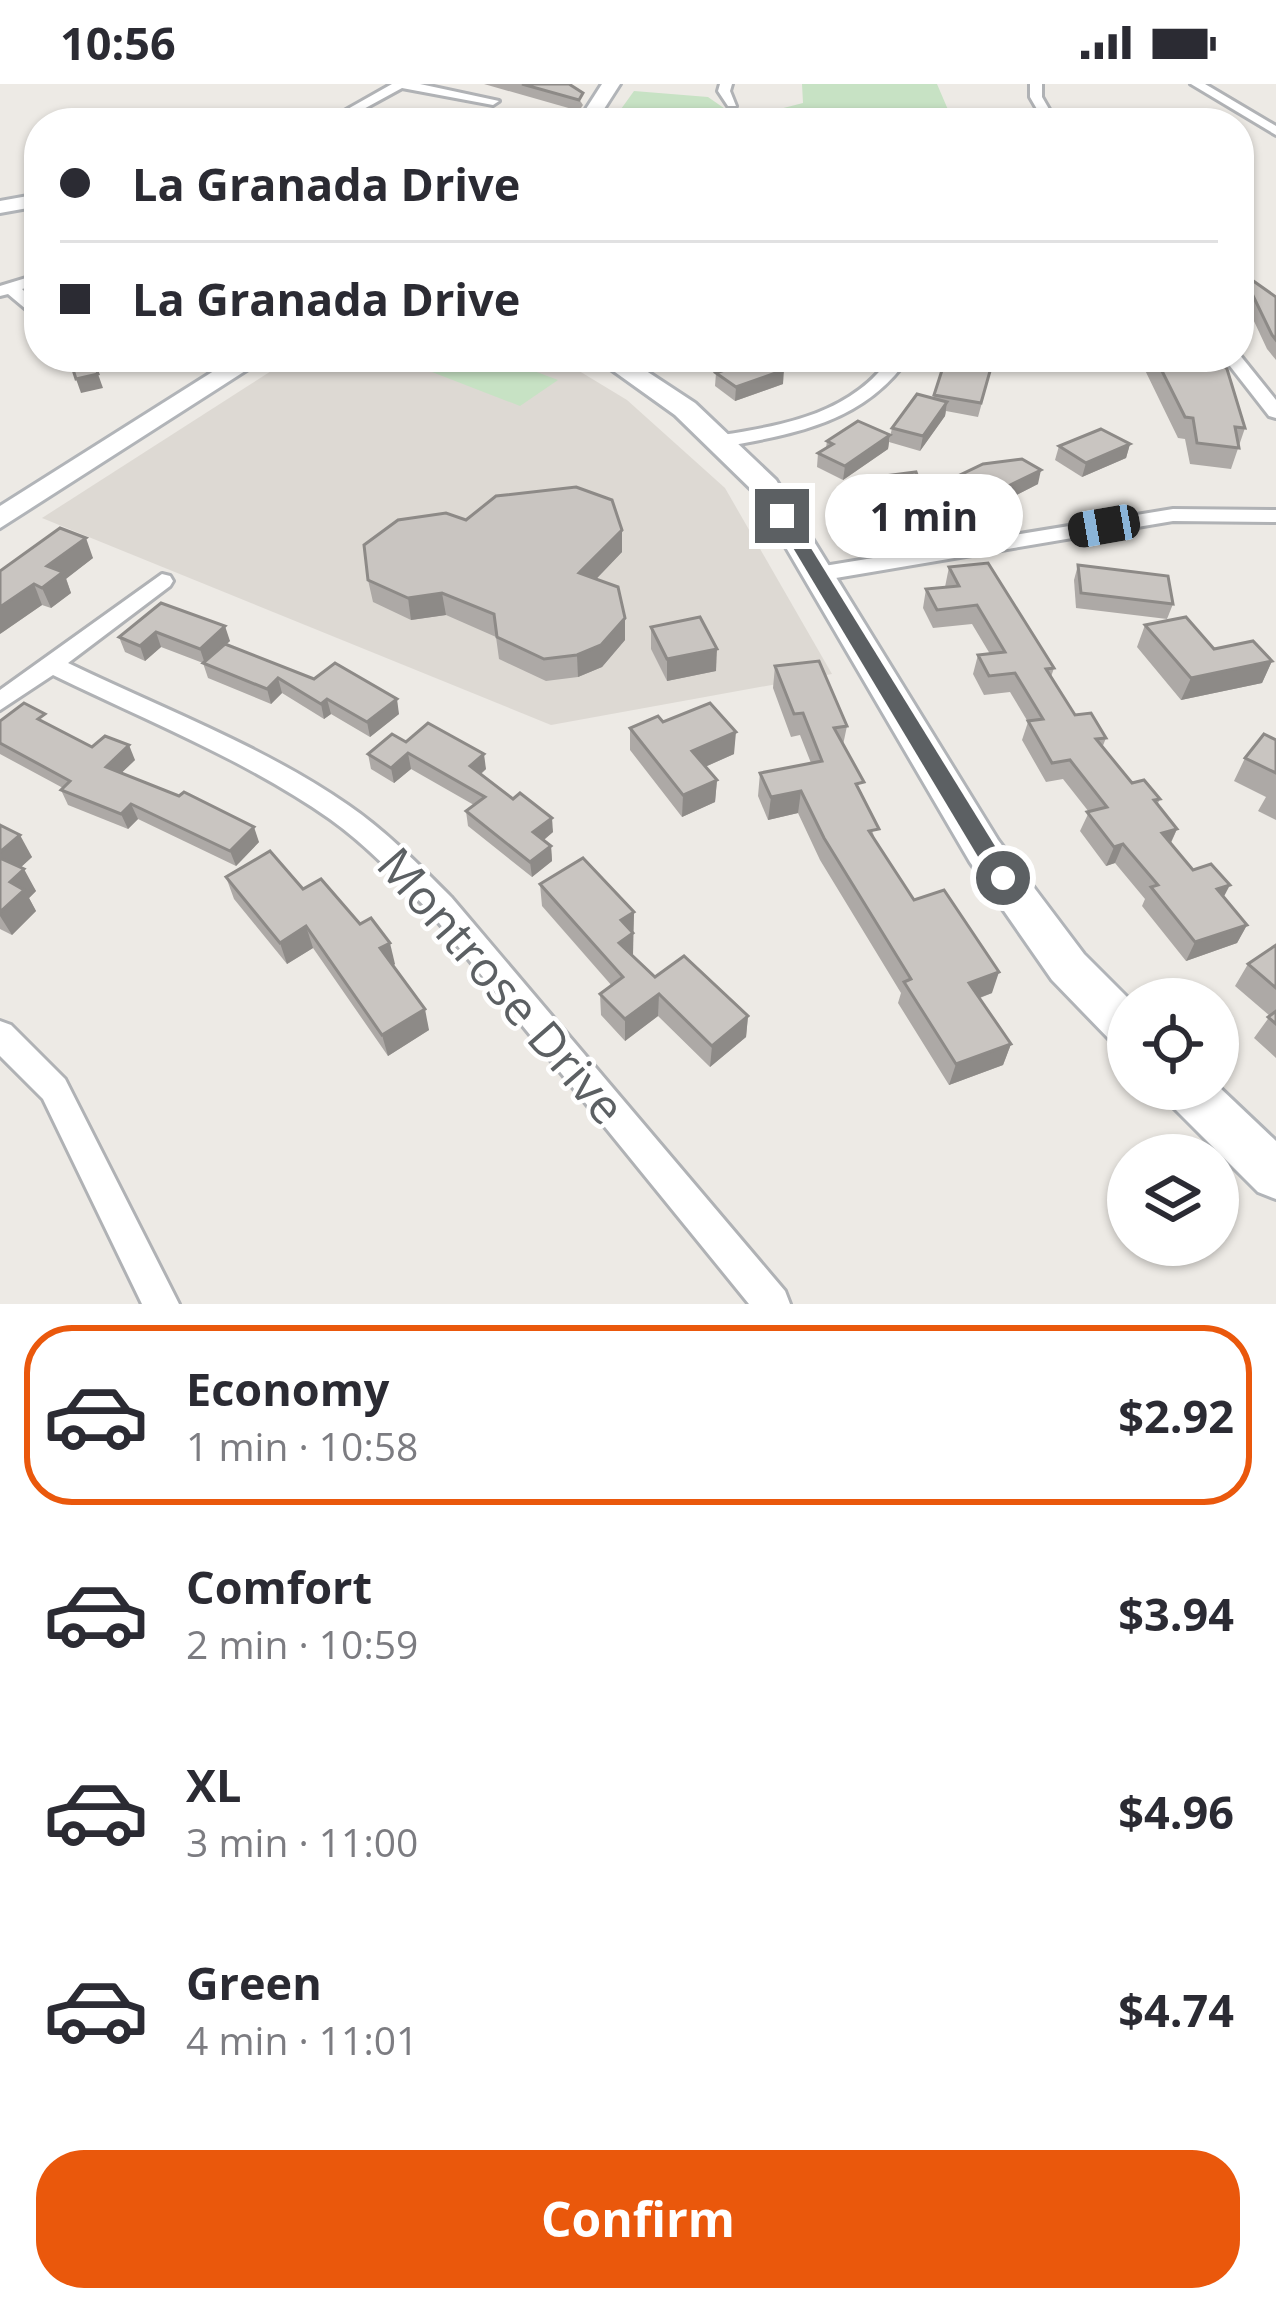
<!DOCTYPE html>
<meta charset="utf-8">
<style>
:root{--surface:#fff;--page:#f7f7f7;--text:#2b2b33;--muted:#7c7c81;--line:#e1e1e2;--accent:#ea580c}
body{margin:0;font-family:"Open Sans",sans-serif;background:var(--page);color:var(--text);height:100vh;display:flex;flex-direction:column;font-size:45px;white-space:nowrap}
*{box-sizing:border-box;margin:0}
p{font-size:39px;color:var(--muted)}
.icon{flex:none;width:66px;height:66px;fill:none;stroke:currentColor;stroke-width:2;stroke-linecap:round;stroke-linejoin:round}
.map{position:relative;height:1220px;overflow:hidden}
.sheet{display:flex;flex-direction:column;background:var(--surface);flex:1}
.sheet>*{flex:none}
.top-card{position:absolute;left:24px;top:24px;width:1230px;height:264px;border-radius:48px;box-shadow:0 3px 9px #0004;display:grid;align-content:center;height:264px;padding:0 36px;background:var(--surface)}
.fabs{position:absolute;left:1107px;top:894px;display:grid;gap:24px}
.fabs a{display:grid;place-items:center;width:132px;height:132px;border-radius:50%;background:var(--surface);box-shadow:0 3px 9px #0004;font-size:60px}
.end{position:absolute;width:54px;height:54px;margin:-27px;border:15px solid #5c6063;background:#fff;box-shadow:0 0 0 6px #fff}
.from{border-radius:50%}
.bubble{position:absolute;height:84px;border-radius:42px;background:var(--surface);box-shadow:0 3px 9px #0004;font-size:39px;font-weight:700;line-height:84px;text-align:center}
.car{position:absolute;width:36px;height:72px;margin:-36px -18px;border-radius:15px;box-shadow:0 0 9px 3px #0007;background:linear-gradient(#222 24%,#8ab4d8 0 40%,#222 0 76%,#8ab4d8 0 86%,#222 0)}
.top-card b{display:flex;align-items:center;gap:42px;height:114px;font-size:45px}
.top-card b+b{border-top:3px solid var(--line)}
.top-card i{width:30px;height:30px;background:var(--text)}
ul{padding:21px 0 0;list-style:none}
li{display:flex;align-items:center;gap:36px;height:180px;margin:0 24px 18px;padding:0 12px;border:6px solid transparent;border-radius:48px}
li div{flex:1}
li b{display:block;font-size:45px}
li em{font-style:normal;font-weight:700}
li.active{border-color:var(--accent)}
li>.icon{width:108px;height:108px;stroke-width:1.5}
.cta{display:flex;gap:24px;margin-top:auto;padding:24px 36px}
.cta a{flex:1;height:138px;border-radius:48px;background:var(--accent);color:#fff;font-size:48px;font-weight:700;line-height:138px;text-align:center}
.status{display:flex;justify-content:space-between;align-items:center;height:84px;padding:0 60px;background:var(--surface);direction:ltr}
.status svg{height:33px;fill:currentColor}
.map>svg:first-child{display:block}
.education{fill:#ddd9d3}
.green{fill:#c7e2c4}
.lines{fill:none;stroke-linecap:round;stroke-linejoin:round}
.street-casing{stroke:#b0b2b5;stroke-width:6}
.secondary-casing{stroke:#b1b4b8;stroke-width:6}
.street{fill:#fff;fill-rule:evenodd}
.secondary{fill:#fff;fill-rule:evenodd}
.wall{fill:#ada9a6}
.shaded-wall{fill:#8d8a87}
.building{fill:#c9c5c1;stroke:#8d8a87;stroke-width:3}
.route{fill:#5c6063}
.labels{text-anchor:middle;stroke-width:9;stroke-linejoin:round;paint-order:stroke}
.near-street-label{font-size:48px;fill:#5c6063;stroke:#fff}
</style>
<div class="status"><b>10:56</b><svg viewBox="0 0 49 12"><path d="M0 12V9h3v3zM5 12V6h3v6zM10 12V3h3v9zM15 12V0h3v12zM26 1h20v11H26zM47 4h2v5h-2z"/></svg></div>
<div class="map">
<svg width="1276" height="1220" viewBox="0 0 1276 1220">
<rect width="100%" height="100%" fill="#edeae5"/>
<polygon class="education" points="293,273 556,273 627,316 725,404 832,590 551,641 42,434"/>
<g class="green">
<polygon points="802,0 937,0 952,35 974,39 611,39 634,7 708,13 731,29 764,29 803,19"/>
<polygon points="456,273 497,273 558,296 520,322 432,288"/>
</g>
<g class="lines">
<defs>
<g id="street">
<polygon points="392,0 420,0 499,17 493,21 402,4 338,39 323,39"/>
<polygon points="720,0 732,0 730,7 736,22 728,22 718,7"/>
<polygon points="1030,0 1042,0 1042,13 1057,39 1045,39 1030,13"/>
<polygon points="1191,0 1205,0 1276,42 1276,51"/>
<polygon points="39,190 39,200 22,205 39,222 39,236 8,210 0,212 0,202"/>
<polygon points="1239,270 1276,316 1276,334 1269,332 1223,273"/>
<path d="M891 273H909C865 338 795 350 722 363L713 357 722 351C786 341 852 329 891 273Z"/>
<polygon points="1173,425 1276,426 1276,438 1173,437 818,497 807,490 818,483"/>
<path d="M162 490 170 492 173 497 170 502 68 579C161 624 263 662 348 721 386 747 418 780 451 813L785 1207 790 1220H749L431 829C399 796 368 762 330 735 246 676 145 636 53 591L0 626V606Z"/>
<polygon points="0,937 11,941 65,995 179,1220 142,1220 43,1015 0,972"/>
</g>
<g id="secondary">
<polygon points="602,0 620,0 595,39 577,39"/>
<polygon points="39,110 39,122 0,129 0,117"/>
<polygon points="236,273 267,273 0,444 0,422"/>
<polygon points="594,273 625,273 695,319 776,396 998,756 1084,870 1129,915 1128,964 1112,958 1052,896 970,778 753,407 675,331"/>
<polygon points="1218,1002 1276,1057 1276,1115 1258,1108 1171,1021 1164,1005"/>
</g>
</defs>
<use href="#street" class="street-casing"/>
<use href="#secondary" class="secondary-casing"/>
<use href="#street" class="street"/>
<use href="#secondary" class="secondary"/>
</g>
<g class="wall">
<polygon points="484,0 569,0 583,21 579,27"/>
<polygon points="1242,189 1276,213 1276,276 1267,265 1239,205"/>
<polygon points="131,273 177,273 169,285 134,283"/>
<polygon points="689,273 726,273 714,286 689,279"/>
<polygon points="785,273 820,273 817,283 785,276"/>
<polygon points="966,273 1014,273 1010,286 991,286 978,333 946,327 945,332 920,367 889,358 892,344 933,314 944,280 970,284"/>
<polygon points="1130,273 1216,273 1245,344 1231,385 1190,380 1185,355 1178,354 1142,280 1136,280"/>
<polygon points="716,289 783,300 735,317 715,302"/>
<polygon points="890,351 888,365 843,396 817,383 818,369 826,364 827,357"/>
<polygon points="1130,360 1126,374 1082,393 1055,376 1059,362"/>
<polygon points="956,393 1038,400 985,427 953,407"/>
<polygon points="854,396 924,410 921,425 901,427 899,443 873,447 852,410"/>
<polygon points="466,436 622,468 596,495 625,556 602,583 578,593 546,597 499,575 496,553 446,531 411,536 373,518 368,496"/>
<polygon points="60,444 93,474 66,494 71,509 51,524 42,521 0,550"/>
<polygon points="1078,481 1173,520 1167,535 1076,524 1074,496"/>
<polygon points="949,483 1054,584 1051,593 1075,631 1106,654 1102,664 1132,699 1160,715 1157,721 1177,745 1171,759 1193,786 1223,813 1247,841 1237,859 1186,877 1142,822 1145,815 1115,779 1106,782 1080,747 1089,728 1063,695 1046,698 1022,656 1028,638 1010,608 984,611 973,590 978,571 990,570 972,540 933,544 923,524 926,505 945,503"/>
<polygon points="161,519 230,557 226,560 399,630 370,653 331,630 324,635 282,609 271,620 208,594 203,579 161,563 145,577 125,568 119,553"/>
<polygon points="1145,541 1214,565 1272,577 1262,599 1181,616 1137,563"/>
<polygon points="651,543 716,587 667,597 651,565"/>
<polygon points="775,582 847,642 843,661 876,758 914,816 992,909 980,914 1011,960 1003,981 949,1001 898,919 901,909 820,776 798,729 768,736 758,712 760,689 811,679 800,651 791,653 773,604"/>
<polygon points="0,637 51,642 92,663 135,676 121,689 259,758 236,782 138,735 128,745 68,721 61,706 63,704 0,670"/>
<polygon points="663,638 734,670 705,683 717,696 715,718 682,733 630,666 630,644"/>
<polygon points="1276,656 1276,736 1258,727 1266,713 1234,697 1245,674"/>
<polygon points="406,658 486,685 481,690 553,748 544,756 551,762 552,777 532,793 468,742 466,727 474,721 411,685 394,699 371,685 368,670"/>
<polygon points="0,741 32,773 20,784 36,807 29,814 36,827 12,851 0,845"/>
<polygon points="226,793 303,805 395,880 393,882 429,946 388,972 313,864 287,880 234,815"/>
<polygon points="540,800 634,828 632,872 655,893 748,932 746,953 710,983 658,932 625,957 601,931 600,910 612,902 542,822"/>
<polygon points="1276,861 1276,974 1254,954 1270,932 1235,902 1248,880"/>
</g>
<g class="shaded-wall">
<polygon points="166,273 177,273 169,285"/>
<polygon points="714,273 726,273 714,286"/>
<polygon points="784,286 783,300 735,317 736,303"/>
<polygon points="98,290 103,304 81,309 76,295"/>
<polygon points="947,318 945,332 920,367 923,352"/>
<polygon points="890,351 888,365 843,396 845,382"/>
<polygon points="1130,360 1126,374 1082,393 1086,379"/>
<polygon points="1041,386 1038,400 985,427 988,412"/>
<polygon points="924,410 921,425 890,429 893,414"/>
<polygon points="902,429 899,443 873,447 876,432"/>
<polygon points="622,446 622,468 580,512 579,489"/>
<polygon points="86,454 93,474 66,495 71,509 51,524 42,504 47,482"/>
<polygon points="34,500 42,521 0,550 0,523"/>
<polygon points="442,509 446,531 411,536 408,514"/>
<polygon points="625,534 625,556 602,583 578,593 577,571"/>
<polygon points="225,542 230,557 205,580 200,565"/>
<polygon points="156,548 161,563 145,577 140,562"/>
<polygon points="717,565 716,587 667,597 667,575"/>
<polygon points="1272,577 1262,599 1181,616 1191,594"/>
<polygon points="278,594 282,609 271,620 267,605"/>
<polygon points="327,615 331,630 324,635 321,620"/>
<polygon points="397,615 399,630 370,653 367,638"/>
<polygon points="736,648 734,670 691,689 692,667"/>
<polygon points="129,661 135,676 112,698 106,683"/>
<polygon points="408,669 411,685 394,699 391,684"/>
<polygon points="484,670 486,685 472,697 470,682"/>
<polygon points="717,696 715,718 682,733 683,711"/>
<polygon points="801,707 798,729 768,736 771,713"/>
<polygon points="131,720 138,735 128,745 121,730"/>
<polygon points="552,734 553,748 535,763 533,748"/>
<polygon points="254,743 259,758 236,782 230,767"/>
<polygon points="1177,745 1168,764 1162,749"/>
<polygon points="20,751 32,773 9,794 0,779 0,768"/>
<polygon points="1123,760 1115,779 1106,782 1114,763"/>
<polygon points="551,762 552,777 532,793 530,778"/>
<polygon points="24,785 36,807 29,814 36,827 12,851 0,832 0,828 10,798"/>
<polygon points="1230,801 1220,820 1217,805"/>
<polygon points="634,828 633,871 619,880 621,836"/>
<polygon points="1247,841 1237,859 1186,877 1195,858"/>
<polygon points="306,842 313,864 287,880 280,859"/>
<polygon points="390,859 395,880 386,886 380,864"/>
<polygon points="999,888 992,909 962,920 969,899"/>
<polygon points="659,910 658,932 625,957 625,935"/>
<polygon points="425,925 429,946 388,972 382,951"/>
<polygon points="748,932 746,953 710,983 712,962"/>
<polygon points="1011,960 1003,981 949,1001 956,980"/>
</g>
<g class="building">
<polygon points="522,0 569,0 583,9 579,16"/>
<polygon points="460,33 470,39 441,39"/>
<polygon points="1242,189 1276,213 1276,256 1272,251"/>
<polygon points="69,273 92,273 98,290 76,295"/>
<polygon points="762,273 765,273 784,286 736,303 716,289"/>
<polygon points="974,273 994,273 981,319 934,311 944,280 979,286"/>
<polygon points="1155,273 1216,273 1227,285 1245,344 1235,343 1239,364 1197,359 1193,334 1185,333"/>
<polygon points="917,310 947,318 923,352 892,344"/>
<polygon points="858,337 890,351 845,382 818,369 833,360 827,357"/>
<polygon points="1101,345 1130,360 1086,379 1059,362"/>
<polygon points="1022,375 1041,386 988,412 956,393 983,380"/>
<polygon points="916,388 924,410 893,414 902,429 876,432 854,396"/>
<polygon points="576,403 612,416 622,446 579,489 618,503 625,534 601,561 577,571 544,575 497,553 494,530 442,509 408,514 368,496 364,461 398,436 446,429 466,436 496,412"/>
<polygon points="60,444 86,454 47,482 63,488 42,504 34,500 0,523 0,487"/>
<polygon points="988,479 1054,584 1046,585 1075,631 1091,629 1106,654 1096,655 1132,699 1144,696 1160,715 1154,716 1177,745 1162,749 1193,786 1211,780 1230,801 1217,805 1247,841 1195,858 1151,803 1158,801 1123,760 1114,763 1087,728 1107,723 1070,676 1052,679 1028,637 1043,635 1015,589 989,592 978,571 1005,568 977,521 937,526 926,505 959,502 949,483"/>
<polygon points="1078,481 1168,492 1173,520 1081,509"/>
<polygon points="161,519 225,542 200,565 156,548 140,562 119,553"/>
<polygon points="700,533 717,565 667,575 651,543"/>
<polygon points="1186,533 1214,565 1253,557 1272,577 1191,594 1145,541"/>
<polygon points="225,560 314,595 335,579 397,615 367,638 327,615 321,620 278,594 267,605 203,579"/>
<polygon points="819,577 847,642 834,644 864,698 856,700 879,745 869,747 914,816 944,806 999,888 969,899 1011,960 956,980 904,898 911,895 824,754 801,707 771,713 760,689 822,677 803,629 794,630 775,582"/>
<polygon points="24,619 45,630 38,635 92,663 105,652 129,661 106,683 179,712 184,708 254,743 230,767 131,720 121,730 61,706 70,697 0,659 0,637"/>
<polygon points="710,619 736,648 692,667 717,696 683,711 630,644 658,632 663,638"/>
<polygon points="428,639 484,670 470,682 513,715 520,709 552,734 533,748 551,762 530,778 466,727 485,713 408,669 391,684 368,670 392,650 406,658"/>
<polygon points="1264,650 1276,656 1276,689 1245,674"/>
<polygon points="0,741 20,751 0,768"/>
<polygon points="270,767 303,805 321,795 360,840 371,834 390,859 380,864 425,925 382,951 306,842 280,859 226,793"/>
<polygon points="0,774 24,785 10,798 24,806 0,828"/>
<polygon points="583,774 634,828 621,836 633,849 619,859 655,893 684,872 748,932 712,962 659,910 625,935 600,910 623,893 540,800"/>
<polygon points="1276,861 1276,904 1248,880"/>
<polygon points="1276,927 1276,940 1268,933"/>
</g>
<polygon class="route" points="782,427 791,432 1011,788 1011,801 995,801 774,432"/>
<g class="labels">
<g class="near-street-label">
<text transform="translate(501 902) rotate(49)" y="17">Montrose Drive</text>
</g>
</g>
</svg>
<div class="fabs">
<a><svg class="icon" aria-label="locate" viewBox="0 0 24 24"><circle cx="12" cy="12" r="6"/><path d="M12 2v4M12 18v4M2 12h4M18 12h4"/></svg></a>
<a><svg class="icon" aria-label="layers" viewBox="0 0 24 24"><path d="M12 4l9 5-9 5-9-5zM3 14l9 5 9-5"/></svg></a>
</div>
<i class="end from" style="left:1003px;top:794px"></i>
<i class="end" style="left:782px;top:432px"></i>
<div class="bubble" style="left:825px;top:390px;width:198px">1 min</div>
<i class="car" style="left:1104px;top:442px;rotate:260deg"></i>
<div class="top-card">
<b><i class="from"></i>La Granada Drive</b>
<b><i></i>La Granada Drive</b>
</div>
</div>
<section class="sheet">
<ul>
<li class="active"><svg class="icon" aria-label="car" viewBox="0 0 24 24"><path d="M5 17H2v-5l4-1 3-4h7l3 4 3 1v5h-3M9 17h6M6 11h13"/><circle cx="7" cy="17" r="2"/><circle cx="17" cy="17" r="2"/></svg><div><b>Economy</b><p>1 min · 10:58</p></div><em>$2.92</em></li>
<li><svg class="icon" aria-label="car" viewBox="0 0 24 24"><path d="M5 17H2v-5l4-1 3-4h7l3 4 3 1v5h-3M9 17h6M6 11h13"/><circle cx="7" cy="17" r="2"/><circle cx="17" cy="17" r="2"/></svg><div><b>Comfort</b><p>2 min · 10:59</p></div><em>$3.94</em></li>
<li><svg class="icon" aria-label="car" viewBox="0 0 24 24"><path d="M5 17H2v-5l4-1 3-4h7l3 4 3 1v5h-3M9 17h6M6 11h13"/><circle cx="7" cy="17" r="2"/><circle cx="17" cy="17" r="2"/></svg><div><b>XL</b><p>3 min · 11:00</p></div><em>$4.96</em></li>
<li><svg class="icon" aria-label="car" viewBox="0 0 24 24"><path d="M5 17H2v-5l4-1 3-4h7l3 4 3 1v5h-3M9 17h6M6 11h13"/><circle cx="7" cy="17" r="2"/><circle cx="17" cy="17" r="2"/></svg><div><b>Green</b><p>4 min · 11:01</p></div><em>$4.74</em></li>
</ul>
<div class="cta"><a>Confirm</a></div>
</section>
